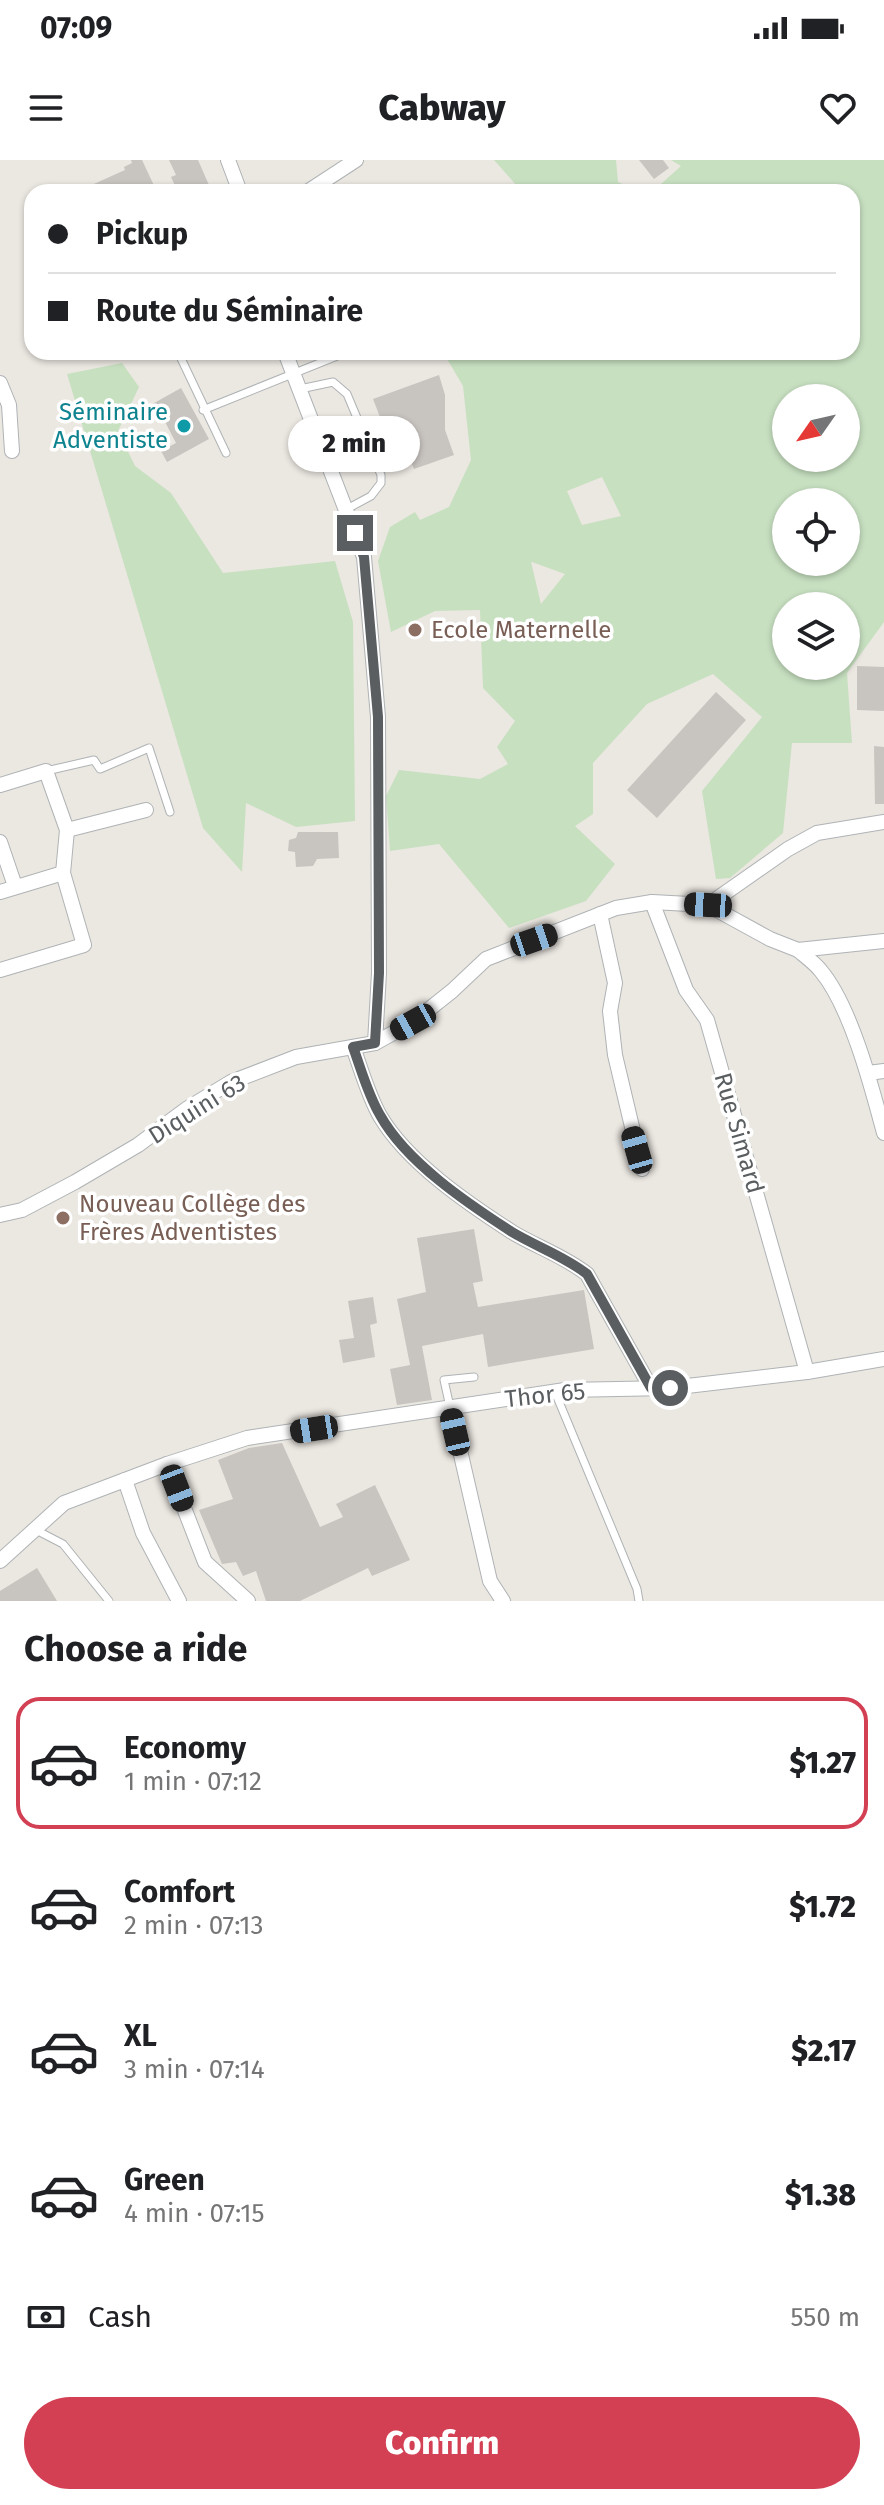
<!DOCTYPE html>
<meta charset="utf-8">
<style>
:root{--surface:#fff;--page:#f6f6f6;--text:#202124;--muted:#757577;--line:#e0e0e0;--accent:#d33f53}
body{margin:0;font-family:"Fira Sans",sans-serif;background:var(--page);color:var(--text);height:100vh;display:flex;flex-direction:column;font-size:30px;white-space:nowrap}
*{box-sizing:border-box;margin:0}
p{font-size:26px;color:var(--muted)}
.icon{flex:none;width:44px;height:44px;fill:none;stroke:currentColor;stroke-width:2;stroke-linecap:round;stroke-linejoin:round}
.map{position:relative;height:1441px;overflow:hidden}
.details{display:flex;flex-direction:column;background:var(--surface);flex:1}
.details>*{flex:none}
.banner{position:absolute;left:24px;top:24px;width:836px;height:176px;border-radius:24px;box-shadow:0 2px 6px #0004;display:grid;align-content:center;height:176px;padding:0 24px;background:var(--surface)}
.needle{width:52px;rotate:236deg}
.buttons{position:absolute;left:772px;top:224px;display:grid;gap:16px}
.buttons a{display:grid;place-items:center;width:88px;height:88px;border-radius:50%;background:var(--surface);box-shadow:0 2px 6px #0004;font-size:40px}
.end{position:absolute;width:36px;height:36px;margin:-18px;border:10px solid #5a5e60;background:#fff;box-shadow:0 0 0 4px #fff}
.from{border-radius:50%}
.bubble{position:absolute;height:56px;border-radius:28px;background:var(--surface);box-shadow:0 2px 6px #0004;font-size:26px;font-weight:800;line-height:56px;text-align:center}
.car{position:absolute;width:24px;height:48px;margin:-24px -12px;border-radius:10px;box-shadow:0 0 6px 2px #0007;background:linear-gradient(#222 24%,#8ab4d8 0 40%,#222 0 76%,#8ab4d8 0 86%,#222 0)}
.banner b{display:flex;align-items:center;gap:28px;height:76px;font-size:30px}
.banner b+b{border-top:2px solid var(--line)}
.banner i{width:20px;height:20px;background:var(--text)}
ul{padding:0;list-style:none}
li{display:flex;align-items:center;gap:24px;height:132px;margin:0 16px 12px;padding:0 8px;border:4px solid transparent;border-radius:24px}
li div{flex:1}
li b{display:block;font-size:30px}
li em{font-style:normal;font-weight:800}
li.selected{border-color:var(--accent)}
li>.icon{width:72px;height:72px;stroke-width:1.5}
h2{padding:0 24px;font-size:36px;line-height:96px}
.pay{display:flex;align-items:center;gap:20px;height:88px;padding:0 24px;font-size:30px}
.pay p{margin-inline-start:auto}
.cta{display:flex;gap:16px;margin-top:auto;padding:16px 24px}
.cta a{flex:1;height:92px;border-radius:48px;background:var(--accent);color:#fff;font-size:32px;font-weight:800;line-height:92px;text-align:center}
.status{display:flex;justify-content:space-between;align-items:center;height:56px;padding:0 40px;background:var(--surface);direction:ltr}
.status svg{height:22px;fill:currentColor}
header{display:flex;justify-content:space-between;align-items:center;height:104px;padding:0 24px;background:var(--surface);font-size:36px;font-weight:800}
.map>svg:first-child{display:block}
.green{fill:#c7e0c0;fill-rule:evenodd}
.building{fill:#c8c4c0}
.lines{fill:none;stroke-linecap:round;stroke-linejoin:round}
.service-casing{stroke:#afb3b5;stroke-width:9}
.minor-casing{stroke:#afb3b5;stroke-width:16}
.service{stroke:#fff;stroke-width:7}
.minor{stroke:#fff;stroke-width:14}
.route{stroke:#5a5e60;stroke-width:10}
.culture-dot{fill:#0f9aa8;stroke:#fff;stroke-width:3}
.education-dot{fill:#8d6e63;stroke:#fff;stroke-width:3}
.labels{text-anchor:middle;stroke-width:7;stroke-linejoin:round;paint-order:stroke}
.culture-label{font-size:24px;fill:#0d838f;stroke:#fff;text-anchor:end}
.education-label{font-size:24px;fill:#785e54;stroke:#fff;text-anchor:start}
.street-label{font-size:24px;fill:#5a5e60;stroke:#fff}
</style>
<div class="status"><b>07:09</b><svg viewBox="0 0 49 12"><path d="M0 12V9h3v3zM5 12V6h3v6zM10 12V3h3v9zM15 12V0h3v12zM26 1h20v11H26zM47 4h2v5h-2z"/></svg></div>
<header><svg class="icon" aria-label="menu" viewBox="0 0 24 24"><path d="M4 6h16M4 12h16M4 18h16"/></svg>Cabway<svg class="icon" aria-label="heart" viewBox="0 0 24 24"><path d="M12 20l-8-8c-3-5 5-10 8-4 3-6 11-1 8 4z"/></svg></header>
<div class="map">
<svg width="884" height="1441" viewBox="0 0 884 1441">
<rect width="100%" height="100%" fill="#ebe7e1"/>
<g class="green">
<polygon points="494,0 616,0 618,22 640,32 515,32 517,26"/>
<path d="M671 0H884V462L847 513 852 583H792L783 673 730 718 716 719 702 631 762 557 713 514 647 544 593 603V654L575 666 615 704 586 741 509 768 439 684 390 691 386 636 399 610 480 619 508 604 497 587 515 561 483 528 480 450 435 451 391 472 378 401 390 367 415 352 420 360 449 347 471 300 463 226 443 192H448L452 199 470 192H852V32H652L681 6ZM846 238V298H786V238ZM602 317 621 356 582 365 567 331ZM786 342H846V402H786ZM532 402 565 414 541 444 531 402ZM786 446H846V506H786Z"/>
<polygon points="122,203 139,227 118,271 135,306 171,333 223,413 335,401 353,462 355,661 296,667 246,643 242,712 203,668 67,214"/>
</g>
<g class="building">
<polygon points="131,0 142,0 157,32 76,32 125,10 124,7 132,3"/>
<polygon points="169,0 198,0 212,32 178,32 171,17 176,15"/>
<polygon points="639,0 663,0 669,8 654,19"/>
<polygon points="439,215 445,235 445,270 454,295 414,309 404,284 380,257 373,239"/>
<polygon points="181,228 209,279 167,302 161,291 176,283 161,254 144,263 138,252"/>
<polygon points="857,506 884,507 884,551 857,550"/>
<polygon points="716,532 746,560 657,658 627,630"/>
<polygon points="874,586 884,587 884,644 875,644"/>
<polygon points="298,672 338,672 339,698 317,699 313,706 296,707 295,692 288,691 289,680 296,678"/>
<polygon points="474,1069 483,1121 473,1123 478,1147 584,1130 594,1189 488,1207 483,1174 422,1186 432,1240 397,1245 390,1209 410,1205 397,1139 426,1132 417,1078"/>
<polygon points="373,1137 377,1163 370,1165 375,1197 343,1203 339,1180 354,1178 348,1141"/>
<polygon points="282,1283 320,1367 343,1357 336,1344 375,1325 410,1400 372,1416 368,1408 300,1441 266,1441 256,1411 243,1416 236,1402 222,1404 199,1350 233,1339 218,1300 249,1288"/>
<polygon points="37,1408 57,1441 0,1441 0,1431"/>
</g>
<g class="lines">
<defs>
<g id="service">
<polyline points="178,192 226,293"/>
<polyline points="300,229 333,222 347,234 381,315 381,323 371,336 345,350"/>
<polyline points="203,250 347,192"/>
<polyline points="46,611 94,600 100,609 149,588 170,652"/>
<polyline points="555,1232 637,1429 639,1441"/>
<polyline points="450,1247 444,1220 474,1217"/>
<polyline points="34,1369 63,1384 109,1441"/>
</g>
<g id="minor">
<polyline points="228,0 240,32"/>
<polyline points="307,32 356,0"/>
<polyline points="285,192 364,397 378,557 379,813 375,883"/>
<polyline points="0,223 9,245 12,291"/>
<polyline points="0,625 46,611 67,670 63,713 84,785 0,810"/>
<polyline points="67,670 146,650"/>
<polyline points="0,682 15,726"/>
<polyline points="0,732 63,713"/>
<polyline points="652,742 686,830 707,860 807,1212"/>
<polyline points="708,745 788,689 817,673 884,662"/>
<polyline points="600,754 615,823 610,851 615,895 642,1009"/>
<path d="M798 790C806 797 815 803 821 811 851 847 872 928 884 973"/>
<path d="M353 887C361 909 368 935 380 956 407 1002 467 1043 512 1072 537 1087 564 1096 587 1114L651 1228"/>
<polyline points="868,913 884,911"/>
<polyline points="0,1055 22,1050 75,1022 138,985 188,948 231,922 296,897 375,883 413,862 452,831 486,799 616,748 652,742 708,745 770,779 798,790 884,781"/>
<polyline points="450,1247 490,1421 503,1441"/>
<polyline points="167,1304 205,1402 248,1441"/>
<polyline points="125,1320 143,1373 179,1441"/>
<polyline points="0,1401 64,1343 167,1304 247,1278 565,1230 670,1228 807,1212 884,1199"/>
</g>
</defs>
<use href="#service" class="service-casing"/>
<use href="#minor" class="minor-casing"/>
<use href="#service" class="service"/>
<use href="#minor" class="minor"/>
</g>
<g class="lines">
<path class="route" d="M355 373 364 397 378 557 379 813 375 883 353 887C361 909 368 935 380 955 406 1002 467 1043 512 1072 537 1087 564 1096 587 1114L651 1228H670"/>
</g>
<circle class="culture-dot" cx="184" cy="266" r="8"/>
<g class="education-dot">
<circle cx="415" cy="470" r="8"/>
<circle cx="63" cy="1058" r="8"/>
</g>
<g class="labels">
<g class="culture-label">
<text x="168" y="260">Séminaire<tspan x="168" dy="28">Adventiste</tspan></text>
</g>
<g class="education-label">
<text x="431" y="478">Ecole Maternelle</text>
<text x="79" y="1052">Nouveau Collège des<tspan x="79" dy="28">Frères Adventistes</tspan></text>
</g>
<g class="street-label">
<text transform="translate(197 949) rotate(-32)" y="8">Diquini 63</text>
<text transform="translate(739 973) rotate(74)" y="8">Rue Simard</text>
<text transform="translate(545 1235) rotate(-6)" y="8">Thor 65</text>
</g>
</g>
</svg>
<div class="buttons">
<a><svg class="needle" viewBox="-14 -14 28 28"><path d="M0-13l5 13h-10z" fill="#e53935"/><path d="M0 13l5-13h-10z" fill="#757577"/></svg></a>
<a><svg class="icon" aria-label="locate" viewBox="0 0 24 24"><circle cx="12" cy="12" r="6"/><path d="M12 2v4M12 18v4M2 12h4M18 12h4"/></svg></a>
<a><svg class="icon" aria-label="layers" viewBox="0 0 24 24"><path d="M12 4l9 5-9 5-9-5zM3 14l9 5 9-5"/></svg></a>
</div>
<i class="end from" style="left:670px;top:1228px"></i>
<i class="end" style="left:355px;top:373px"></i>
<div class="bubble" style="left:288px;top:256px;width:132px">2 min</div>
<i class="car" style="left:708px;top:745px;rotate:273deg"></i>
<i class="car" style="left:534px;top:780px;rotate:71deg"></i>
<i class="car" style="left:413px;top:862px;rotate:241deg"></i>
<i class="car" style="left:637px;top:990px;rotate:344deg"></i>
<i class="car" style="left:314px;top:1269px;rotate:261deg"></i>
<i class="car" style="left:455px;top:1272px;rotate:347deg"></i>
<i class="car" style="left:177px;top:1328px;rotate:159deg"></i>
<div class="banner">
<b><i class="from"></i>Pickup</b>
<b><i></i>Route du Séminaire</b>
</div>
</div>
<section class="details">
<h2>Choose a ride</h2>
<ul>
<li class="selected"><svg class="icon" aria-label="car" viewBox="0 0 24 24"><path d="M5 17H2v-5l4-1 3-4h7l3 4 3 1v5h-3M9 17h6M6 11h13"/><circle cx="7" cy="17" r="2"/><circle cx="17" cy="17" r="2"/></svg><div><b>Economy</b><p>1 min · 07:12</p></div><em>$1.27</em></li>
<li><svg class="icon" aria-label="car" viewBox="0 0 24 24"><path d="M5 17H2v-5l4-1 3-4h7l3 4 3 1v5h-3M9 17h6M6 11h13"/><circle cx="7" cy="17" r="2"/><circle cx="17" cy="17" r="2"/></svg><div><b>Comfort</b><p>2 min · 07:13</p></div><em>$1.72</em></li>
<li><svg class="icon" aria-label="car" viewBox="0 0 24 24"><path d="M5 17H2v-5l4-1 3-4h7l3 4 3 1v5h-3M9 17h6M6 11h13"/><circle cx="7" cy="17" r="2"/><circle cx="17" cy="17" r="2"/></svg><div><b>XL</b><p>3 min · 07:14</p></div><em>$2.17</em></li>
<li><svg class="icon" aria-label="car" viewBox="0 0 24 24"><path d="M5 17H2v-5l4-1 3-4h7l3 4 3 1v5h-3M9 17h6M6 11h13"/><circle cx="7" cy="17" r="2"/><circle cx="17" cy="17" r="2"/></svg><div><b>Green</b><p>4 min · 07:15</p></div><em>$1.38</em></li>
</ul>
<div class="pay"><svg class="icon" aria-label="cash" viewBox="0 0 24 24"><path d="M3 7h18v10H3z"/><circle cx="12" cy="12" r="2"/></svg>Cash<p>550 m</p></div>
<div class="cta"><a>Confirm</a></div>
</section>
